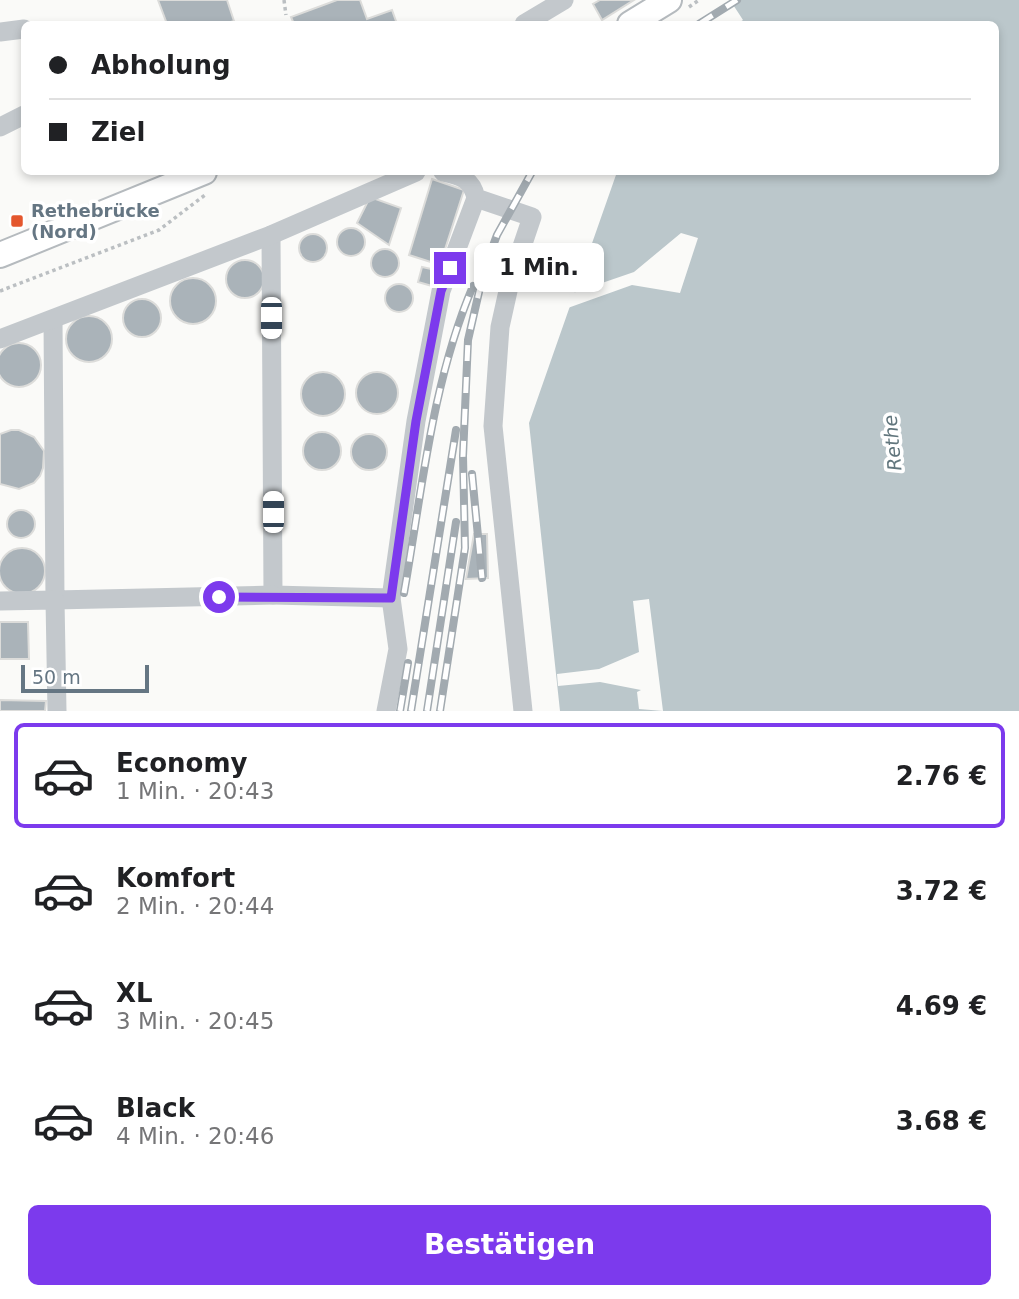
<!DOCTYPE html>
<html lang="de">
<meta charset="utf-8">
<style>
:root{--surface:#fff;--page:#f2f2f2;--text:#202124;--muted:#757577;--line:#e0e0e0;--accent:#7c3aed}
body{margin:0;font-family:"DejaVu Sans",sans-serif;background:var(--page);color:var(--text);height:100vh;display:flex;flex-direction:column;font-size:26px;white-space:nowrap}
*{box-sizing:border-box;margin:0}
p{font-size:23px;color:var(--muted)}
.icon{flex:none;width:38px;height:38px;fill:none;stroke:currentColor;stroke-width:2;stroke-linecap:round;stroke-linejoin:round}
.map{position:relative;height:711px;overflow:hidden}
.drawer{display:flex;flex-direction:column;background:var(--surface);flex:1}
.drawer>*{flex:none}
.top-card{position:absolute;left:21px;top:21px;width:978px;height:154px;border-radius:10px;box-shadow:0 4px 10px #0003;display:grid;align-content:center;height:154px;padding:0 28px;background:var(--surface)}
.scale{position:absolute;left:21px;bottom:18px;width:128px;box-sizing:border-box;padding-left:7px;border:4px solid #657683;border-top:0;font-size:19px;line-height:24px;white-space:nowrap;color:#657683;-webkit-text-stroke:5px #fff;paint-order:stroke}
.end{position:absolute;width:32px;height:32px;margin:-16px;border:9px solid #7c3aed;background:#fff;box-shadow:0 0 0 4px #fff}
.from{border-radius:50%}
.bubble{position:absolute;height:49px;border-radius:10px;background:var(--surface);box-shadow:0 4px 10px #0003;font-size:23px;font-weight:700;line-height:49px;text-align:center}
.car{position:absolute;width:21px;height:42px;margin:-21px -10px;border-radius:9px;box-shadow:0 0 5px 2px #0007;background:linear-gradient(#fff 24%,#345 0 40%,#fff 0 76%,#345 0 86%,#fff 0)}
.top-card b{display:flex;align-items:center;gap:24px;height:66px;font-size:26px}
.top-card b+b{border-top:2px solid var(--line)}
.top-card i{width:18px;height:18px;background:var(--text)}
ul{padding:12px 0 0;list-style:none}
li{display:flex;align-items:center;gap:21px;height:105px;margin:0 14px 10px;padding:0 14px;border:4px solid transparent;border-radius:10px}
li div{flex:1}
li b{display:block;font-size:26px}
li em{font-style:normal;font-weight:700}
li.active{border-color:var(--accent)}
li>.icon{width:63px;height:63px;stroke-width:1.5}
.cta{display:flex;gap:14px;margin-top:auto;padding:14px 28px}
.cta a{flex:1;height:80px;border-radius:10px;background:var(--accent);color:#fff;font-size:28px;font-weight:700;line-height:80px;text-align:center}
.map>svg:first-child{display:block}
.water{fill:#bbc7cb}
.pier{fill:#fafaf8}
.building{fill:#aab3b9;stroke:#dcdcda;stroke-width:2}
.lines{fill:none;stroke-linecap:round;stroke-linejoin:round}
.major-casing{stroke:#b5babe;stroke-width:28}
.path{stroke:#bbbfc2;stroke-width:3.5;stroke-dasharray:3.5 3.5;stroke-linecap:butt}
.minor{stroke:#c3c8cc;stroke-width:19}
.major{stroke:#fff;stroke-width:24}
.rail-casing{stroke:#a2aab0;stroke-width:8}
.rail{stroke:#fff;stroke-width:5;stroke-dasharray:16;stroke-linecap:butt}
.route{stroke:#7c3aed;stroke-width:9}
.poi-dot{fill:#e4572e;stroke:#fff;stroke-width:2.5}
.labels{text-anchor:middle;stroke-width:7;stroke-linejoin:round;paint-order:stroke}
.poi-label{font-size:18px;font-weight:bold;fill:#657683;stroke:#fff;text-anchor:start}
.water-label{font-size:19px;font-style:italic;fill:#60757c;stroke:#fff}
</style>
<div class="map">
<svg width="1019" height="711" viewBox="0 0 1019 711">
<rect width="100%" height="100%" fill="#fafaf8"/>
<polygon class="water" points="730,0 1019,0 1019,711 560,711 529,423 617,172 996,172 996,24 737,24 743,20"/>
<g class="pier">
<polygon points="681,233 698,238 680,293 632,285 565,309 570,294 634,272"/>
<polygon points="649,599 663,711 639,709 637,692 641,690 600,682 558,686 557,674 599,669 639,652 633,601"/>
</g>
<g class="building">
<polygon points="158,0 227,0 234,21 225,24 167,24"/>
<polygon points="337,0 360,0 367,19 392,10 397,24 294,24 291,17"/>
<polygon points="600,0 634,0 602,20 593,4"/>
<polygon points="432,179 464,190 440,265 409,255"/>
<polygon points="370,197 401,208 389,245 357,223"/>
<circle cx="351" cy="242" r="14"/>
<circle cx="313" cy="248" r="14"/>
<circle cx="385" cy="263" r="14"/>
<circle cx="245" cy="279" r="19"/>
<polygon points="422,267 436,270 432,286 418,282"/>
<circle cx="193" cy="301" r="23"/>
<circle cx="399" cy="298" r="14"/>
<circle cx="142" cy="318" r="19"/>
<circle cx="89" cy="339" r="23"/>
<circle cx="19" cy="365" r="22"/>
<circle cx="323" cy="394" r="22"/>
<circle cx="377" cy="393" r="21"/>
<polygon points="11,430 19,430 34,437 44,451 43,468 40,476 34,483 19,489 0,484 0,434"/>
<circle cx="322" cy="451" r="19"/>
<circle cx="369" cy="452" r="18"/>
<circle cx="21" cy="524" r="14"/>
<polygon points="474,534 487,534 488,578 466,579"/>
<circle cx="22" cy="571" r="23"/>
<polygon points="0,622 28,622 29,659 0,659"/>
<polygon points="0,700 46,701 45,711 0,711"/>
</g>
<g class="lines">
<defs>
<g id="major">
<polyline points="630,24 669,0"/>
<polyline points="0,255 204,172"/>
</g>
</defs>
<use href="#major" class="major-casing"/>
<g class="path">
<polyline points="284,0 286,15"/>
<polyline points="689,7 699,0"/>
<polyline points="0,291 159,230 205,195"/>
</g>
<g class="minor">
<polyline points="524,24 564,0"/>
<polyline points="0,32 24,29"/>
<polyline points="0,127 24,115"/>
<path d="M443 172C461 176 472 179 476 198L532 217 510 282 500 327 493 426 523 711"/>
<polyline points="271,235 273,595 391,598"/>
<polyline points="53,320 55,600 273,595"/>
<polyline points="0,339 271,235 416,172"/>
<polyline points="0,601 55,600 57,711"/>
<polyline points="386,711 398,649 391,598 416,421 441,291 476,198"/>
</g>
<use href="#major" class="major"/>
<defs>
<g id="rail">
<polyline points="699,24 737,0"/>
<polyline points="472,474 482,578"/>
<path d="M404 593C422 491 432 382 473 286"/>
<polyline points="400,711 408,663"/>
<polyline points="411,711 456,430"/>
<polyline points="427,711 456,522"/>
<polyline points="440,711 465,548 463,456 468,340 484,270 497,235 532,172"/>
</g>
</defs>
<use href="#rail" class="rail-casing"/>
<use href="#rail" class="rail"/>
</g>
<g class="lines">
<polyline class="route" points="219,597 391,598 416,421 441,291 450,268"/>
</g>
<rect class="poi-dot" x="10" y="214" width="14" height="14" rx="3.5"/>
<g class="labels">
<g class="poi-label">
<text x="31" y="217">Rethebrücke<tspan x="31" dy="21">(Nord)</tspan></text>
</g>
<g class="water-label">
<text transform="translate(892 443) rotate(-95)" y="7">Rethe</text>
</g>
</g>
</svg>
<div class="scale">50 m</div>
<i class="end from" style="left:219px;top:597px"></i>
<i class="end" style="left:450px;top:268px"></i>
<div class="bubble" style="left:474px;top:243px;width:130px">1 Min.</div>
<i class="car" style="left:271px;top:318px;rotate:180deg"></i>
<i class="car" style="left:273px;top:512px;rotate:0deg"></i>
<div class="top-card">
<b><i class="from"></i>Abholung</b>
<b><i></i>Ziel</b>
</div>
</div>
<section class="drawer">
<ul>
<li class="active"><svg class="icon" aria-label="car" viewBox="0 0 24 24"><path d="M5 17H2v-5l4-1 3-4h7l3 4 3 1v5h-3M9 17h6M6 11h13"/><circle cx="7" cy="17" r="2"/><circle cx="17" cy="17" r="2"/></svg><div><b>Economy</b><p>1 Min. · 20:43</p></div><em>2.76 €</em></li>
<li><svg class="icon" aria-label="car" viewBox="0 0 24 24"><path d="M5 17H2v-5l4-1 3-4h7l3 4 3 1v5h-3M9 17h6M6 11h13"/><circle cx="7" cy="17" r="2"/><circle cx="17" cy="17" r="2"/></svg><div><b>Komfort</b><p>2 Min. · 20:44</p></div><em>3.72 €</em></li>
<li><svg class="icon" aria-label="car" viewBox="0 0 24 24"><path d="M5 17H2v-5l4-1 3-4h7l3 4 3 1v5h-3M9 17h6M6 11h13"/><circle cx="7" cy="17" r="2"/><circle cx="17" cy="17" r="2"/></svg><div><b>XL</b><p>3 Min. · 20:45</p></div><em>4.69 €</em></li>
<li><svg class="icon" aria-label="car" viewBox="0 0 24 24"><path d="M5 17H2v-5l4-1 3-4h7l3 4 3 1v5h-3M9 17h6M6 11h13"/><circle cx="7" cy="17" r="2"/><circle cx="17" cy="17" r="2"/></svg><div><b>Black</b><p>4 Min. · 20:46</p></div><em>3.68 €</em></li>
</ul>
<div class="cta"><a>Bestätigen</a></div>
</section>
